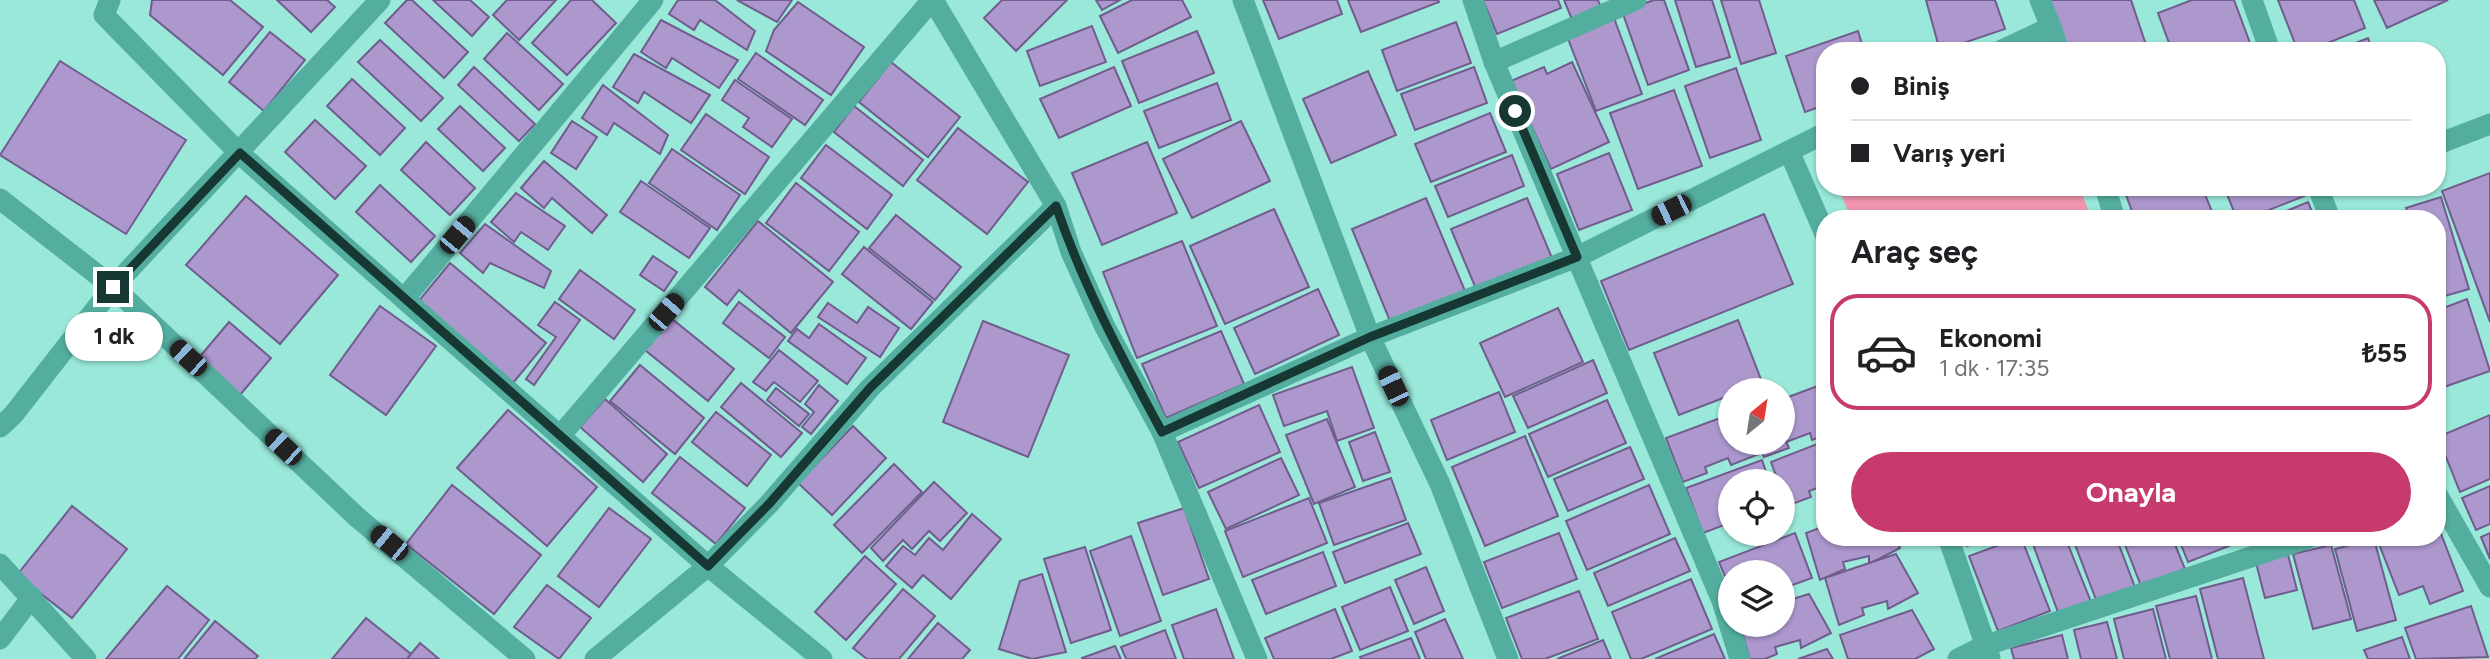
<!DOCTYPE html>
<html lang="tr">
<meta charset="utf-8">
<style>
:root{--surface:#fff;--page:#f2f2f2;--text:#202124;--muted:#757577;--line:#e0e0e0;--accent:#c63a6e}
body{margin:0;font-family:Figtree,sans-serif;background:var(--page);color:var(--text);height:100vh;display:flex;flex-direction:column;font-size:26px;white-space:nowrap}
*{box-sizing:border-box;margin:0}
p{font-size:23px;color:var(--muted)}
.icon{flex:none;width:38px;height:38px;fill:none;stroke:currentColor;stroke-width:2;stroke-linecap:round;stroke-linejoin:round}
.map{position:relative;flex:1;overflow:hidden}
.panel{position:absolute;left:1816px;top:210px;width:630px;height:336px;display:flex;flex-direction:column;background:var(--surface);border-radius:28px;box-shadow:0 2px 5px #0004}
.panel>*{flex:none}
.hud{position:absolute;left:1816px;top:42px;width:630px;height:154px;border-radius:28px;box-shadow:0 2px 5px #0004;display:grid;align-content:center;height:154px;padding:0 35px;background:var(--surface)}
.needle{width:46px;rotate:30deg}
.controls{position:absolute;left:1718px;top:378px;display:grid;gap:14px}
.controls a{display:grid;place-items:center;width:77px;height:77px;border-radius:50%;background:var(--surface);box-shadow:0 2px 5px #0004;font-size:35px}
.end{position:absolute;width:32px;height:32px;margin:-16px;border:9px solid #163732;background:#fff;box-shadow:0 0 0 4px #fff}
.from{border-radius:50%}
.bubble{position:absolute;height:49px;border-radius:24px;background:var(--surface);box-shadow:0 2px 5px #0004;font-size:23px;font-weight:700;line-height:49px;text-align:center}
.car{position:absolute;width:21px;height:42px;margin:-21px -10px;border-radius:9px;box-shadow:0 0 5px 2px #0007;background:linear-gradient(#222 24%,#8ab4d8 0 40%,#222 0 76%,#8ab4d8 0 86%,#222 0)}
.hud b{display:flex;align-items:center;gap:24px;height:66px;font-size:26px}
.hud b+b{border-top:2px solid var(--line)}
.hud i{width:18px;height:18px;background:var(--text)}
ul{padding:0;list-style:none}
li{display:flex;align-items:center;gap:21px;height:116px;margin:0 14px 10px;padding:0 21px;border:4px solid var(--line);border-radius:28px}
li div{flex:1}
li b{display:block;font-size:26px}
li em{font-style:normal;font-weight:700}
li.on{border-color:var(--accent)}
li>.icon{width:63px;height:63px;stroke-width:1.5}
h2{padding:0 35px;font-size:32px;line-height:84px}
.button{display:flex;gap:14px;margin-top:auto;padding:14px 35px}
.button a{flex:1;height:80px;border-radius:42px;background:var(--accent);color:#fff;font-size:28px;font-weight:700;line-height:80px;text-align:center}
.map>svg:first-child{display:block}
.green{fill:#f195ae}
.building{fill:#ad98ce;stroke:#705c8d;stroke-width:2}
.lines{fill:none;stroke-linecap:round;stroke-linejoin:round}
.minor{stroke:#54aea0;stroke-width:21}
.route{stroke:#163732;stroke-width:9}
</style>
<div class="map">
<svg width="2490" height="659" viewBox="0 0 2490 659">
<rect width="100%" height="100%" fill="#99e8da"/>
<polygon class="green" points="1838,187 2079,187 2092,219 1851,219"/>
<g class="building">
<polygon points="152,0 230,0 263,27 223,75 150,15"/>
<polygon points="277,0 327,0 335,7 311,32"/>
<polygon points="407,0 412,0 468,52 444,78 385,23"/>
<polygon points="433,0 470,0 489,17 472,36"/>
<polygon points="507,0 556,0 519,40 493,15"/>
<polygon points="571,0 592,0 616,23 567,75 532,43"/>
<polygon points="678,0 715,0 755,31 747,50 700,20 694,30 669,14"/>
<polygon points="737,0 792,0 777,22"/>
<polygon points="1002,0 1067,0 1016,51 984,18"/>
<polygon points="1096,0 1120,0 1102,10"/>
<polygon points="1132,0 1182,0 1191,17 1118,53 1100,16"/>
<polygon points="1263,0 1337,0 1342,14 1279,39"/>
<polygon points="1348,0 1438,0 1439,2 1361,32"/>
<polygon points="1483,0 1558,0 1561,8 1497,34"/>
<polygon points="1564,0 1598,0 1602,10 1573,22"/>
<polygon points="1654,0 1664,0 1689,70 1648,85 1622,11"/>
<polygon points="1675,0 1712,0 1730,57 1696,67"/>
<polygon points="1721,0 1759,0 1776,53 1741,64"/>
<polygon points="1926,0 1995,0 2005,29 1940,51"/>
<polygon points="2050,0 2131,0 2146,45 2130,51 2068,51"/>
<polygon points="2192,0 2234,0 2253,51 2172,51 2158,13"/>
<polygon points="2278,0 2354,0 2365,28 2308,51 2298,51"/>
<polygon points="2374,0 2448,0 2387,28"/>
<polygon points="798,2 864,47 831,95 766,51 774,30"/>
<polygon points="1614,18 1642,94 1596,111 1567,36"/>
<polygon points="661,20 738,60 719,88 672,58 666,68 641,52"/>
<polygon points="1456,22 1471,63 1397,91 1382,50"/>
<polygon points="1092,26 1106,62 1040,86 1027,51"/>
<polygon points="1197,31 1214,73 1139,103 1122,61"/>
<polygon points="1858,31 1864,51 1825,51 1825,105 1805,112 1786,56"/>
<polygon points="270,32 305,60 264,111 229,82"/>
<polygon points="507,33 563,84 539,110 484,59"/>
<polygon points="2368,38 2373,51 2336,51"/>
<polygon points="380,40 443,98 421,121 358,62"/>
<polygon points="756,53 823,100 805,125 738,79"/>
<polygon points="634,54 710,95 691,123 644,92 638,103 613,87"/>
<polygon points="60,61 186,140 126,234 0,155"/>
<polygon points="891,62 960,117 928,157 859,102"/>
<polygon points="1572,62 1609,142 1551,169 1511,81 1544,67 1547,74"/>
<polygon points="474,67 535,124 519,141 458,85"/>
<polygon points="1114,67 1131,106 1059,138 1040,99"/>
<polygon points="1474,67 1487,103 1415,130 1401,94"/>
<polygon points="1736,68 1761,140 1710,158 1685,86"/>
<polygon points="1368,71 1396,135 1331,163 1303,99"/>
<polygon points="352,79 405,128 380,155 327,106"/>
<polygon points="735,80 792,119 772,147 743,127 749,118 722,100"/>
<polygon points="1217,83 1231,120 1159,148 1144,111"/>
<polygon points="603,85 668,135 660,154 614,123 607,135 582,118"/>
<polygon points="1674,90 1702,166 1638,189 1610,113"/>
<polygon points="460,106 505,148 483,171 438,129"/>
<polygon points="854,106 923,160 903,186 834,132"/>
<polygon points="1490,113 1506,152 1431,182 1415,144"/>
<polygon points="706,114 769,157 745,194 681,150"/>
<polygon points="315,120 366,166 335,199 285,152"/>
<polygon points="572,121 597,137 576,169 551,153"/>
<polygon points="1241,121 1270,181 1192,218 1163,159"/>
<polygon points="958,128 1028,182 987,234 917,180"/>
<polygon points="426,142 475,188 450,215 401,170"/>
<polygon points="1147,142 1177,213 1102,245 1072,173"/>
<polygon points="826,145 892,195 867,229 801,178"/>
<polygon points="672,149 740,195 717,230 649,183"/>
<polygon points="1609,153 1632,210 1579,230 1557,174"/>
<polygon points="1512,155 1524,186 1448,217 1435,186"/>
<polygon points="544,161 607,215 592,233 552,198 544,208 521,188"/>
<polygon points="2490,173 2490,322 2442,191"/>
<polygon points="641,181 710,228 689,258 620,212"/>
<polygon points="796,183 859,232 829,271 766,223"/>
<polygon points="380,185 435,236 411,262 356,212"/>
<polygon points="2123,187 2202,187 2215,219 2135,219"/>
<polygon points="2224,187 2304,187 2307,195 2246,219 2237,219"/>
<polygon points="516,193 565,226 548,250 521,232 514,242 491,222"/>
<polygon points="246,196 338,275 280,344 186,265"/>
<polygon points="2441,197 2469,289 2438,298 2438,219 2410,219 2406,208"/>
<polygon points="1426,198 1465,291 1390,321 1352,229"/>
<polygon points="1527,198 1552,258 1476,289 1451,229"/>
<polygon points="2308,202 2315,219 2267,219"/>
<polygon points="1274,209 1309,287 1225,324 1190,246"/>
<polygon points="1764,214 1793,284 1629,350 1601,281"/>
<polygon points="896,215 961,267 935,300 869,248"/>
<polygon points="758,221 833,282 791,333 739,290 727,305 705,287"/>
<polygon points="485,224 551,271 544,288 490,263 483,273 460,253"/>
<polygon points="1182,241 1217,326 1137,358 1103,272"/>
<polygon points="864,247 933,302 911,329 842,274"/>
<polygon points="653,256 677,272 664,291 640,275"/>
<polygon points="450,263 546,343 513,383 417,303"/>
<polygon points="580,270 635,310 614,339 559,299"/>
<polygon points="1318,289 1339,335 1255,374 1234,328"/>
<polygon points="2467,299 2490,371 2438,389 2438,310"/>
<polygon points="555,302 580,320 534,385 526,379 556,337 538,325"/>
<polygon points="739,302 785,337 769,358 723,323"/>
<polygon points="828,303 857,323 868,307 899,328 880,357 818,317"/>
<polygon points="380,306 436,346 386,415 330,375"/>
<polygon points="1558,308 1583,362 1505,397 1480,343"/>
<polygon points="671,318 734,369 708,401 645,350"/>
<polygon points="1738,320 1762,382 1742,390 1731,390 1731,395 1679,415 1654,353"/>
<polygon points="983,321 1069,355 1028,457 943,422"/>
<polygon points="229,322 271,358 234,402 192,366"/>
<polygon points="819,324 866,358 847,384 788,341 797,329 809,338"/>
<polygon points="1221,331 1244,384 1166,418 1142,364"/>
<polygon points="779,350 818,381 800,402 774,382 766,391 753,382"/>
<polygon points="1593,360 1607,393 1528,428 1513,396"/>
<polygon points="640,365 704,418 675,454 610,401"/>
<polygon points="1352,367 1374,428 1337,441 1327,411 1284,426 1273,395"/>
<polygon points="741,383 802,433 781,457 721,407"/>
<polygon points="1823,384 1825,435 1812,440 1810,433 1786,442 1789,448 1764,457 1759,443 1783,443 1783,399"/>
<polygon points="819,385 838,401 811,434 802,427 814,412 805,404"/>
<polygon points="776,388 809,414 799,426 767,400"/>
<polygon points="1499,392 1515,432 1447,460 1431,420"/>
<polygon points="605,399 667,454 643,482 580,427"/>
<polygon points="1607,400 1626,443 1548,477 1529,434"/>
<polygon points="1259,405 1280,452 1199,488 1178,442"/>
<polygon points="508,410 597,487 547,546 457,468"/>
<polygon points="716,412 771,455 747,486 692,442"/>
<polygon points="1731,414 1731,443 1754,443 1759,454 1731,465 1728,458 1705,467 1707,473 1683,482 1666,438"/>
<polygon points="2490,415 2490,479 2460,492 2438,437"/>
<polygon points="1327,419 1355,487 1314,504 1286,435"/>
<polygon points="853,426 886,458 832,515 798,483"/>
<polygon points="1375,432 1390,472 1363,481 1349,442"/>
<polygon points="1525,436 1558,516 1485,546 1452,467"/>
<polygon points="1825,441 1825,485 1809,491 1811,497 1787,506 1783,481 1778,481 1771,462"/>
<polygon points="1630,447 1644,479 1568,511 1554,479"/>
<polygon points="680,457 745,508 716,544 652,493"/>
<polygon points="1281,458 1299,495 1226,529 1208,492"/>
<polygon points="1762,460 1769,481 1731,481 1731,515 1725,518 1727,524 1703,533 1686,488"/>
<polygon points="894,464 922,492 862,553 834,525"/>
<polygon points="1391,478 1406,520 1334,545 1319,503"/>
<polygon points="934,482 967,513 940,541 929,531 912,549 903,540 883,561 871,548"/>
<polygon points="452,485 541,555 494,614 406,544"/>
<polygon points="1649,485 1670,534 1587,570 1566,521"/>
<polygon points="2490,486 2490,524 2476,530 2462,498"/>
<polygon points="1309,498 1327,543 1243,577 1225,531"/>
<polygon points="72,506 127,549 72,618 17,575"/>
<polygon points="609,508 651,539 599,607 558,576"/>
<polygon points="1184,508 1209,579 1163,595 1138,523"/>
<polygon points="972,514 1001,539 951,599 923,575 912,588 886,566 903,546 915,555 929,538 943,550"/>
<polygon points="1408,523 1421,554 1345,583 1333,552"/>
<polygon points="1825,526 1825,537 1894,537 1900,548 1869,564 1869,556 1843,562 1845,569 1820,580 1806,533"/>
<polygon points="2438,526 2463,591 2430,604 2423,586 2399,595 2379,544 2396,537 2438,537"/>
<polygon points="1559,533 1577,579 1502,608 1484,562"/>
<polygon points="1795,533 1812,578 1784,588 1783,572 1731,572 1731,591 1719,562"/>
<polygon points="2490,533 2490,559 2481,537"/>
<polygon points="1131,536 1161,621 1120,636 1090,551"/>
<polygon points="1964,537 1988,537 1988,538 1967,546"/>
<polygon points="2021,537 2050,611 1998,631 1969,556"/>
<polygon points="2036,537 2065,537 2091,602 2059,615 2031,539"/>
<polygon points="2078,537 2116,537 2136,590 2098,605 2073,539"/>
<polygon points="2122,537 2172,537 2185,569 2141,586"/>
<polygon points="2178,537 2225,537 2229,546 2188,562"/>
<polygon points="1675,538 1690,571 1608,606 1594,573"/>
<polygon points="2374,539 2396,620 2357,631 2335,549"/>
<polygon points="2331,545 2351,619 2313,629 2293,554"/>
<polygon points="1085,547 1111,630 1071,643 1044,559"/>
<polygon points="2287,551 2297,590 2265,598 2255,559"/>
<polygon points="1323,552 1336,586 1266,614 1252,580"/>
<polygon points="1896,554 1918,593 1888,609 1887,601 1862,608 1864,615 1839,625 1825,578"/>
<polygon points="865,556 896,584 846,640 815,612"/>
<polygon points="1426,567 1444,611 1414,624 1395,580"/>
<polygon points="1042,574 1066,652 1032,659 999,649 1020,581"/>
<polygon points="2243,578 2264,659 2218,659 2200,589"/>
<polygon points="1691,579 1712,629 1641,659 1631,659 1612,612"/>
<polygon points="547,585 591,618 559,659 514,627"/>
<polygon points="167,586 209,620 178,659 106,659"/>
<polygon points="1390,587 1408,631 1360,650 1342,607"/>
<polygon points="903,589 935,616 899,659 867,659 853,648"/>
<polygon points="1579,591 1598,639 1545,659 1522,659 1506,618"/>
<polygon points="1809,594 1831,633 1801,648 1800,640 1775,647 1777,654 1765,659 1750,659 1740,625 1783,625 1783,602"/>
<polygon points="2196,596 2212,659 2170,659 2156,606"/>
<polygon points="2471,606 2488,657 2416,659 2405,628"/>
<polygon points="1216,609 1234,659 1184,659 1172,625"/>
<polygon points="1335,609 1352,651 1331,659 1274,659 1265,638"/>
<polygon points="2153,609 2166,659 2124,659 2114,619"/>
<polygon points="1912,610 1934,649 1915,659 1848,659 1840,635"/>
<polygon points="366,618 411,654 407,659 332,659"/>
<polygon points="1445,619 1463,659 1426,659 1415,632"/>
<polygon points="215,621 258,656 255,659 184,659"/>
<polygon points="2107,622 2117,659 2081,659 2074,630"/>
<polygon points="938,623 970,650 962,659 908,659"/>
<polygon points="1165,630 1176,659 1126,659 1121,647"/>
<polygon points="1714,634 1725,659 1655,659"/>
<polygon points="2062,635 2068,659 2014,659 2011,648"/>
<polygon points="2402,637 2410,659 2368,659 2364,650"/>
<polygon points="1411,638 1420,659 1361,659 1360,657"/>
<polygon points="1603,640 1611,659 1557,659"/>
<polygon points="420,643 439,659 407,659"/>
<polygon points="1115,646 1121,659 1082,659 1082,658"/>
<polygon points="1827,649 1833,659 1798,659"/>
</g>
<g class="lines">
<g class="minor">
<polyline points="110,0 104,15 240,154 404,299 653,0"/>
<polyline points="933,0 1056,206 1071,252 1105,327 1162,432 1257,659"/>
<polyline points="1243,0 1370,337 1440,484 1508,659"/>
<polyline points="1473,0 1494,62 1722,601 1740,659"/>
<polyline points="2252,0 2270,51"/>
<polyline points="2051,27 2059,51"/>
<polyline points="2000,51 2051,27 2040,0"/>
<polyline points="1494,62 1636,0"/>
<polyline points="1825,133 1789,151 1825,234"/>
<polyline points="2438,144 2490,124"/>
<polyline points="2105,187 2115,219"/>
<polyline points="2318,187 2330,219"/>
<polyline points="0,199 113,287 358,518 525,659"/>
<polyline points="404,299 708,566 822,659"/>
<polyline points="0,427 13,415 113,287 380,0"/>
<polyline points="1162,432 1370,337 1577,257 1789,151"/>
<polyline points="560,436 932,0"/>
<polyline points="2438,496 2490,587"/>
<polyline points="1948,537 1990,658"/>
<polyline points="0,564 86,659"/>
<polyline points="0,639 32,597"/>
<polyline points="595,659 708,566 769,504 870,388 1056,206"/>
<polyline points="1958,659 1984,646 2311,537"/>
</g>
</g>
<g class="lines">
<path class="route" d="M113 287 240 153 708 566 769 504 870 388 1056 206C1083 285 1122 358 1162 432L1370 337 1577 257 1515 111"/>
</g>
</svg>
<div class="controls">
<a><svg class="needle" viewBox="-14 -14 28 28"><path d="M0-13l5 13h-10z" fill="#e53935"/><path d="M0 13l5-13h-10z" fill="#757577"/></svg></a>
<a><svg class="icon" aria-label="locate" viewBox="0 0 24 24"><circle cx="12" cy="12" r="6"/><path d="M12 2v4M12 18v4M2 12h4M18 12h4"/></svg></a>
<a><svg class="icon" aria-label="layers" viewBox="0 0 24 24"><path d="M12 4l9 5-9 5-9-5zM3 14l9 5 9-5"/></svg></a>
</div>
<i class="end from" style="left:1515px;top:111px"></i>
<i class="end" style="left:113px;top:287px"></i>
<div class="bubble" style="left:65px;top:312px;width:98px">1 dk</div>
<i class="car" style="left:1671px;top:210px;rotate:244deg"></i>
<i class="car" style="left:457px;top:235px;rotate:40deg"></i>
<i class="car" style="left:666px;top:312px;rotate:41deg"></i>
<i class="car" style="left:188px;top:358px;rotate:313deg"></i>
<i class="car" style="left:1393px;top:386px;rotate:335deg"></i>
<i class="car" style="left:283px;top:447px;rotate:313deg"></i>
<i class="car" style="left:389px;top:543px;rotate:309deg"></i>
<div class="hud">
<b><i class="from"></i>Biniş</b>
<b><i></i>Varış yeri</b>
</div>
<section class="panel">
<h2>Araç seç</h2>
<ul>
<li class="on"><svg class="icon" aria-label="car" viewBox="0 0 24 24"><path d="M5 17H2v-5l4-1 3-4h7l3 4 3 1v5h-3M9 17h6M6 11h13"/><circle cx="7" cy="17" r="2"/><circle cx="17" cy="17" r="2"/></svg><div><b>Ekonomi</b><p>1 dk · 17:35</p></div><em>₺55</em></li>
</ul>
<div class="button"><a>Onayla</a></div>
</section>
</div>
